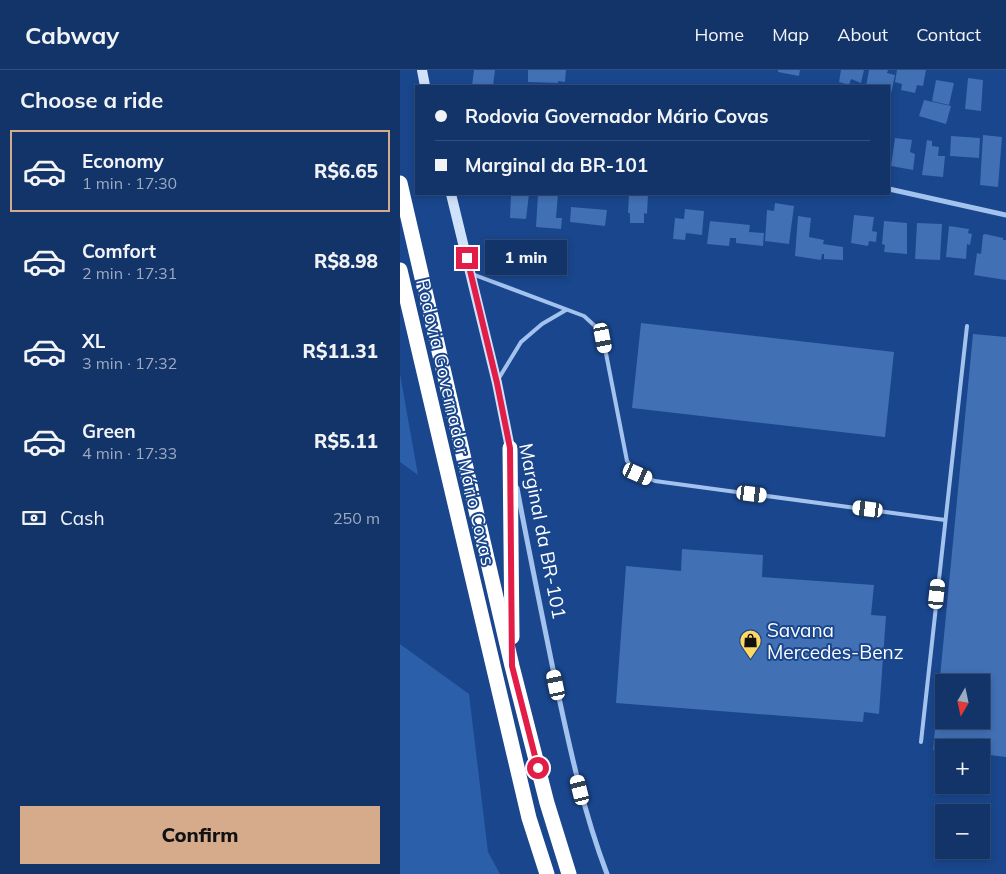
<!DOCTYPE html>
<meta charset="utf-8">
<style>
:root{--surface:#133469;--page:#203f71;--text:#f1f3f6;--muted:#9daac0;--line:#324f7d;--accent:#d6ab8b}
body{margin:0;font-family:Mulish,sans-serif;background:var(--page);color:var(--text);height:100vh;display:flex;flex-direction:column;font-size:19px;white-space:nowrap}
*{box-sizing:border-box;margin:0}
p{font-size:16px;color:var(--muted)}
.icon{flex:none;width:28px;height:28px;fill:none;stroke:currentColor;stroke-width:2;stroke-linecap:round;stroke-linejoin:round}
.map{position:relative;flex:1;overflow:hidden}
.side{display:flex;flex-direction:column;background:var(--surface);width:400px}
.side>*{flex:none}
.hud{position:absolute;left:15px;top:15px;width:475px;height:110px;border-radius:0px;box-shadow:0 2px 8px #0003,0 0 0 1px var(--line);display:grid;align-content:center;height:110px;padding:0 20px;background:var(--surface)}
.needle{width:32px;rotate:189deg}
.fabs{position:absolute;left:535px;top:604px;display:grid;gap:10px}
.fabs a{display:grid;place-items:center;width:55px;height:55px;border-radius:0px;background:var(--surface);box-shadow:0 2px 8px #0003,0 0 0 1px var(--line);font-size:25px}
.end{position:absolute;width:22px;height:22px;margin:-11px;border:6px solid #e11d48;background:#fff;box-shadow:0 0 0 2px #fff}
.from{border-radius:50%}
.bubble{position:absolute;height:35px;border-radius:0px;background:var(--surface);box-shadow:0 2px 8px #0003,0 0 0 1px var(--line);font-size:16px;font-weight:800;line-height:35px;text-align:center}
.car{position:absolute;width:15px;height:30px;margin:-15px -8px;border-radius:6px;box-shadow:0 0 4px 1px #0007;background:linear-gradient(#fff 24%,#345 0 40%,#fff 0 76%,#345 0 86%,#fff 0)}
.hud b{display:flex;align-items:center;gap:18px;height:48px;font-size:19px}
.hud b+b{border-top:1px solid var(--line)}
.hud i{width:12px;height:12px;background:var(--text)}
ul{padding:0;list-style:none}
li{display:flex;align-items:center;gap:15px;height:82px;margin:0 10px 8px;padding:0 10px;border:2px solid transparent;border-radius:0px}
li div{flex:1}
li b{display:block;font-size:19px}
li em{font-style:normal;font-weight:800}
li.selected{border-color:var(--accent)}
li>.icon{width:45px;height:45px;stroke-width:1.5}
h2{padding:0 20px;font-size:22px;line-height:60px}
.pay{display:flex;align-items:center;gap:12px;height:55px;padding:0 20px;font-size:19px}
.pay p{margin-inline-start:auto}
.primary-button{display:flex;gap:10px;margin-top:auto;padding:10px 20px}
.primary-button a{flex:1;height:58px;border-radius:0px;background:var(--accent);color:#111;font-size:20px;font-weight:800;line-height:58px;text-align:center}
header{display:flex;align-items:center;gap:30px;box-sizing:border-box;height:70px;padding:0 25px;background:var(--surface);border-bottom:1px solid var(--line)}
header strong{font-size:24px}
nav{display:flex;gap:28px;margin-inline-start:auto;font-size:18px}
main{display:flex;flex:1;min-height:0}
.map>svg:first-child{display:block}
.green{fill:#2c5faa}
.building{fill:#4170b4;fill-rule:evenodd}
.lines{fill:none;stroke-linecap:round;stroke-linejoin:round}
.service{stroke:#a3c2ee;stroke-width:4}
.minor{stroke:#a3c2ee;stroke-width:5}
.secondary{stroke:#d0e1fa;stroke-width:10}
.motorway{stroke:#fff;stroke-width:15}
.route{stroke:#e11d48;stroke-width:6}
.labels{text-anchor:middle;stroke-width:4;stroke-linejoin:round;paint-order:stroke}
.street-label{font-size:19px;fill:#fff;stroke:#19468c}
.poi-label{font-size:19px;fill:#fff;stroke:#19468c;text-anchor:start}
</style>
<header>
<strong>Cabway</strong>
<nav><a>Home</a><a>Map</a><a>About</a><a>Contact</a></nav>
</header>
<main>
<section class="side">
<h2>Choose a ride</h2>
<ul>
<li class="selected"><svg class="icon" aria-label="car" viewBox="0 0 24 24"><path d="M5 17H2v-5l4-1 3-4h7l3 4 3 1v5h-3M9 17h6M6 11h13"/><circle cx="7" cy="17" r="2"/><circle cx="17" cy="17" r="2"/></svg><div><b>Economy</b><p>1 min · 17:30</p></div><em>R$6.65</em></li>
<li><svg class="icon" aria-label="car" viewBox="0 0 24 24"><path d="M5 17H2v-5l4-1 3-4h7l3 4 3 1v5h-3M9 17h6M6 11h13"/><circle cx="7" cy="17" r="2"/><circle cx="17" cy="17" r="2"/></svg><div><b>Comfort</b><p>2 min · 17:31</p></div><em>R$8.98</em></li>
<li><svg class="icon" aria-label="car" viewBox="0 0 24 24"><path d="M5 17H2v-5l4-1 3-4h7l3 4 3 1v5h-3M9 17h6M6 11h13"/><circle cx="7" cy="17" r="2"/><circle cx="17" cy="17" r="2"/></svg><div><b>XL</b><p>3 min · 17:32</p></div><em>R$11.31</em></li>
<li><svg class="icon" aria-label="car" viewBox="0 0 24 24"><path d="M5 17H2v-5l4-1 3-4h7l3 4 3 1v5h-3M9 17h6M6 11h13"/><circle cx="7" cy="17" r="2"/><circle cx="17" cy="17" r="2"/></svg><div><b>Green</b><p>4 min · 17:33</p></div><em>R$5.11</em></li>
</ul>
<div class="pay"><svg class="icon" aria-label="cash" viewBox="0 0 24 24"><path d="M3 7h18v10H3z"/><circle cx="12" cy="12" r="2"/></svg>Cash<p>250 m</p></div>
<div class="primary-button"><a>Confirm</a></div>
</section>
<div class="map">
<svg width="606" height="804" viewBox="0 0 606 804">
<rect width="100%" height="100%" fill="#19468c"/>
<g class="green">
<polygon points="0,304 18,405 0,392"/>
<polygon points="0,574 69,624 88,782 100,804 0,804"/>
</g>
<g class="building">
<polygon points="74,0 95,0 93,16 72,16"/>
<polygon points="128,0 166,0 165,12 158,11 158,13 128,12"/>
<polygon points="378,0 400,0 399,6 378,2"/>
<polygon points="441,0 464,0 461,13 451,9 449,15 439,12"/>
<polygon points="469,0 488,0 487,3 495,5 491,24 489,24 489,16 466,16"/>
<polygon points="497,0 526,0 523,16 517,15 515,23 501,20 502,14 495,12"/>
<polygon points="568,8 583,10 581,41 565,39"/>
<polygon points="536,10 554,13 549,35 532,31"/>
<polygon points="524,30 551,36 546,54 519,46"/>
<polygon points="583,65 602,67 598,117 580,115"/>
<polygon points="551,66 580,68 579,88 550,86"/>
<polygon points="495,68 512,70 510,82 515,84 513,100 491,96"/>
<polygon points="527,70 532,71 532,76 539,77 538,86 545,86 543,107 522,105"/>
<polygon points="111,124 129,124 126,149 110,148"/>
<polygon points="138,124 158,124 156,148 162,148 161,159 136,157"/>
<polygon points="229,124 248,124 247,144 244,143 244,153 230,153 230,143 228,143"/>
<polygon points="375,133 394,136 389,174 365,171 367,140 374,141"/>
<polygon points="171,137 207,140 205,156 170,152"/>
<polygon points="285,139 304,141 302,165 286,163 285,170 273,169 275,148 284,149"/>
<polygon points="454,145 474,147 472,161 477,162 476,172 469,171 468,176 451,173"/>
<polygon points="398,146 411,148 409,167 424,170 423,174 443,177 443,190 424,189 424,184 422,184 421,190 395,186"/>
<polygon points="310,151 350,155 349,162 364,163 363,176 336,173 336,168 330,168 329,176 307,174"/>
<polygon points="484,151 507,153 507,184 484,182 485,175 482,174"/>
<polygon points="517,153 542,154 540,190 515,189"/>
<polygon points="549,156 569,159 568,163 572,164 570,175 567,174 566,189 546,187"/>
<polygon points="585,164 603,168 603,170 606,170 606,210 574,205 577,183 581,184 583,165"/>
<polygon points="241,253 494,282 485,367 232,338"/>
<path d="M573 264 606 267V687L581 684V678H544V681L533 680ZM544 612H581V650H544Z"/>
<polygon points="282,479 363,485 362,507 474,515 471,545 486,546 479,644 464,642 463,652 216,633 226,496 281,501"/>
</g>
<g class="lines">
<g class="service">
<polyline points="72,204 184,246 195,256 203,268 227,391 238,404 255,411 545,450"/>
<polyline points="99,308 121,272 142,254 166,240"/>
<polyline points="521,672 567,256"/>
</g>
<g class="minor">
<polyline points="489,119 606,145"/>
<path d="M117 418C129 482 142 545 155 609 169 675 183 741 207 804"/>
</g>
<g class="secondary">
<polyline points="22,0 25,16"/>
<polyline points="51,124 97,313 110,378"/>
</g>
<g class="motorway">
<polyline points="0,113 112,596 147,733 169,804"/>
<polyline points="0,200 129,748 147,804"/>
<polyline points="110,378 112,567"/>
</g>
</g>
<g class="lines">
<polyline class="route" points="67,188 97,313 110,378 112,596 138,698"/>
</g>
<defs>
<symbol id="shop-pin" viewBox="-11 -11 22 30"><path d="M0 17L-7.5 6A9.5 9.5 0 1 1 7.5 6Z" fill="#ffd860" stroke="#19468c"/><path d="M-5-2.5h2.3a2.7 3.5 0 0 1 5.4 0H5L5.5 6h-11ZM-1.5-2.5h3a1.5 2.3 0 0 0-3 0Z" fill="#111"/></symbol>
</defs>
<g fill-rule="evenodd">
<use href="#shop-pin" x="338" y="558" width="25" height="34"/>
</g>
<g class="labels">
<g class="street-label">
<text transform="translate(56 352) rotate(77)" y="7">Rodovia Governador Mário Covas</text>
<text transform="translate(143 461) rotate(79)" y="7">Marginal da BR-101</text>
</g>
<g class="poi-label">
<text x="367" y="567">Savana<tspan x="367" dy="22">Mercedes-Benz</tspan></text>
</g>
</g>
</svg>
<div class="fabs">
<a><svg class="needle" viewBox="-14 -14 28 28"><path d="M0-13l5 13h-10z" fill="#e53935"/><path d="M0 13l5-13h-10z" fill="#9daac0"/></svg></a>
<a>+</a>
<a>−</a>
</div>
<i class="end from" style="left:138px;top:698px"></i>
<i class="end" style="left:67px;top:188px"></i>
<div class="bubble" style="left:85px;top:170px;width:82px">1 min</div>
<i class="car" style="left:203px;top:268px;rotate:169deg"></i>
<i class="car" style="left:238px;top:404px;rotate:114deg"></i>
<i class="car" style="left:352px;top:424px;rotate:97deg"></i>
<i class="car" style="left:468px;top:439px;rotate:277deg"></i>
<i class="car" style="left:537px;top:524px;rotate:6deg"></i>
<i class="car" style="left:156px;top:615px;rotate:348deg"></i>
<i class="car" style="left:180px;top:720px;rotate:346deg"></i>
<div class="hud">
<b><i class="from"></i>Rodovia Governador Mário Covas</b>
<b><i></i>Marginal da BR-101</b>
</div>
</div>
</main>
